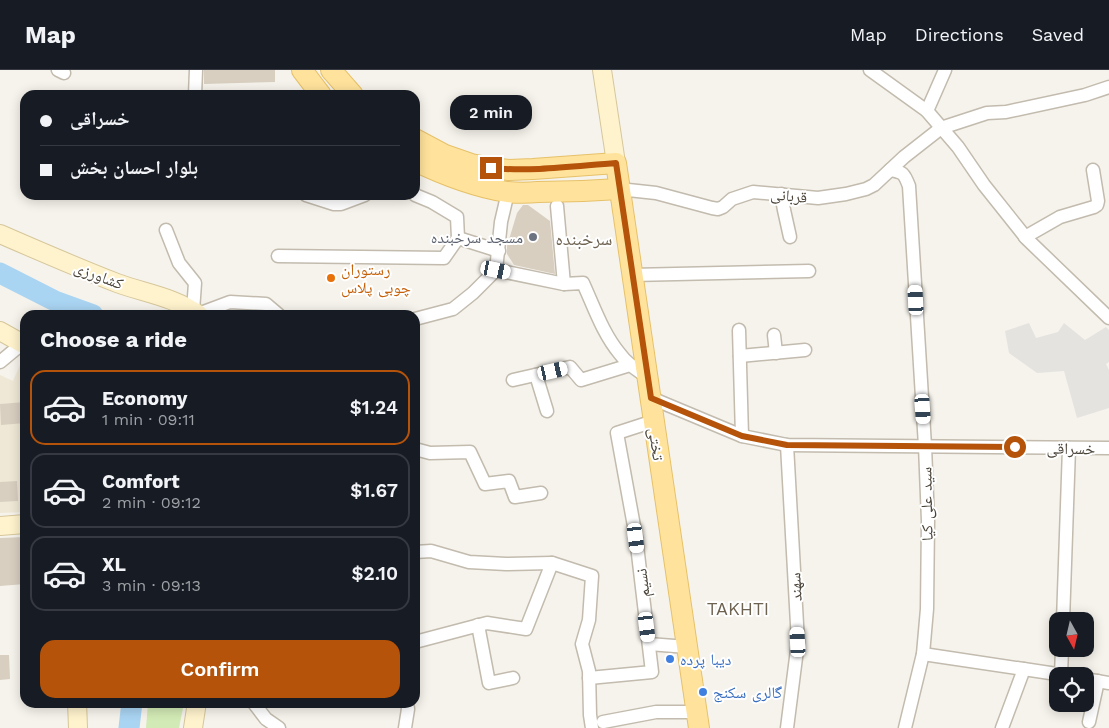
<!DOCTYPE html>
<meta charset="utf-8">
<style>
:root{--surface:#171b24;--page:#242831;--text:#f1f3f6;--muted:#9ea1a6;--line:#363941;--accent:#b45309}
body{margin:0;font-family:"Work Sans","Noto Naskh Arabic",sans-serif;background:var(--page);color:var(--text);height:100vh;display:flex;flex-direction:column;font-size:19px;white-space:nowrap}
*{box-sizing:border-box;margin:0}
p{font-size:16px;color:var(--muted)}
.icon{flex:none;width:28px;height:28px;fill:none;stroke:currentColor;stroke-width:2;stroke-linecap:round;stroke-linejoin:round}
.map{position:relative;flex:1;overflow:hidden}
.panel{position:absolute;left:20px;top:240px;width:400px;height:398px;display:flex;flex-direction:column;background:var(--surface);border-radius:15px;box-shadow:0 2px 12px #0003}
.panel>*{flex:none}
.banner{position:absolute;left:20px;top:20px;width:400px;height:110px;border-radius:15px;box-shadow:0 2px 12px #0003;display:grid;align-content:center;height:110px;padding:0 20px;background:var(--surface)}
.needle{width:32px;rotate:172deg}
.buttons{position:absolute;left:1049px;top:542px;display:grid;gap:10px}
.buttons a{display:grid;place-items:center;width:45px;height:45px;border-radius:10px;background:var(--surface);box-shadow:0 2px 12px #0003;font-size:25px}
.end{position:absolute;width:22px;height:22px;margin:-11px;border:6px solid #b45309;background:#fff;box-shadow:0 0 0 2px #fff}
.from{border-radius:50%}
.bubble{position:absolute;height:35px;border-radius:15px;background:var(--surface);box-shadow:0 2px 12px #0003;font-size:16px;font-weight:600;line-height:35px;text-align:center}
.car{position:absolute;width:15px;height:30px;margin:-15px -8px;border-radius:6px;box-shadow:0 0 4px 1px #0007;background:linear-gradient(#fff 24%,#345 0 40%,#fff 0 76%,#345 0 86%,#fff 0)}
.banner b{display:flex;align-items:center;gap:18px;height:48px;font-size:19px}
.banner b+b{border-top:1px solid var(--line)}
.banner i{width:12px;height:12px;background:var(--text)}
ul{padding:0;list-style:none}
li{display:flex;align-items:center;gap:15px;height:75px;margin:0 10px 8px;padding:0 10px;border:2px solid var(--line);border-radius:15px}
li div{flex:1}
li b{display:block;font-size:19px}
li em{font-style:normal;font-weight:600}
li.current{border-color:var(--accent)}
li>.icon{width:45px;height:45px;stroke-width:1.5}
h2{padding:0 20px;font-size:22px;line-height:60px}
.cta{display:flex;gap:10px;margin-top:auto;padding:10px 20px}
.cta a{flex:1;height:58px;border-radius:15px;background:var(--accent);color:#fff;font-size:20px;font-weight:600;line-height:58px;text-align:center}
header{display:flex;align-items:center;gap:30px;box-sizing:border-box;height:70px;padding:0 25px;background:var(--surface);border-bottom:1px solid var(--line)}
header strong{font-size:24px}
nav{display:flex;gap:28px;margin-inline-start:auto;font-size:18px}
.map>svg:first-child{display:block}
.education{fill:#efe8d6}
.green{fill:#d2eab5}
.parking{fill:#e5e3e0}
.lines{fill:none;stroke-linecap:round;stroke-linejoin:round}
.river{stroke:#a9d4f2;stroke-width:21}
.building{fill:#d8cfc1}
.street-casing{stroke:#c2bbae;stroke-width:15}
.secondary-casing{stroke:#d6c79b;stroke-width:20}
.primary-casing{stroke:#e6c16a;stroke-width:22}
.street{stroke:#fff;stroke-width:12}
.secondary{stroke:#fff3cd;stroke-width:18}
.primary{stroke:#ffe39c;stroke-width:20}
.route{stroke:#b45309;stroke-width:6}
.worship-dot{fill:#6b7280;stroke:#fff;stroke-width:2}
.food-dot{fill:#e8710a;stroke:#fff;stroke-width:2}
.shop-dot{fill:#3f7fe0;stroke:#fff;stroke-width:2}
.labels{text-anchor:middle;stroke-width:4;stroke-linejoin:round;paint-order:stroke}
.street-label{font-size:16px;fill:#4b4439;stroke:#fff}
.worship-label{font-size:16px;fill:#5b616d;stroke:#fff;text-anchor:end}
.food-label{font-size:16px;fill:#c56008;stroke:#fff;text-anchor:start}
.shop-label{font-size:16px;fill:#366cbe;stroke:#fff;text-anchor:start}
.neighbourhood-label{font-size:18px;fill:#6e6250;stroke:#fff}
</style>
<header>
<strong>Map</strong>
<nav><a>Map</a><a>Directions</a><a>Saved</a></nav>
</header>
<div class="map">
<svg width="1109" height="658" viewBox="0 0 1109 658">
<rect width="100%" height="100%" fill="#f6f3ec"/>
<polygon class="education" points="21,293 25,295 25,442 0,443 0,305 13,311"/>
<polygon class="green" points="148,633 184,633 179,658 146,658"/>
<polygon class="parking" points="1029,253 1036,268 1058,262 1064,253 1085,270 1106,257 1109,260 1109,292 1106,294 1109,300 1109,338 1077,348 1064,301 1037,303 1009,283 1005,261"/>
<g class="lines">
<g class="river">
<polyline points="0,203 57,232 93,245"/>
<polyline points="129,658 132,632"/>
</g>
</g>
<g class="building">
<polygon points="204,0 275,0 275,12 204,14"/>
<polygon points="523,135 528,135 550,151 555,204 514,195 507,184 507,176 517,143"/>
<polygon points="25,332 25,353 1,355 0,334"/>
<polygon points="17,411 18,431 0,432 0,412"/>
<polygon points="25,467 25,514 0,516 0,468"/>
<polygon points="0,585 9,585 10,609 0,610"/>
</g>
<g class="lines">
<defs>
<g id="street">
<polyline points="58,0 64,3"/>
<polyline points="870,0 927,41 958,77 984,115 1027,169 1109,248"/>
<polyline points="195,25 196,0"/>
<polyline points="927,41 945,0"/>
<path d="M890 100C903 102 904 103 909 116L925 376 928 451 927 539 923 584 905 658"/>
<polyline points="619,119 656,123 712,138 718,139 723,137 732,129 753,122 818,128 846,124 866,119 874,115 904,87 941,58 987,43 1006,42 1085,25 1109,17"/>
<polyline points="781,124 784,140 790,167"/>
<polyline points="306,125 334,134 341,134 365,125"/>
<polyline points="415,125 432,132 457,147 458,168"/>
<polyline points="557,136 564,214"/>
<polyline points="166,160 179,193 195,213 193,241"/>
<polyline points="1025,167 1060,147 1094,137 1097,135 1098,131 1093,100"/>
<polyline points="278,186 444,188 458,168 499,181"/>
<path d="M496 200 564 214 583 213C594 237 603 264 620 284 627 294 637 300 647 307"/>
<polyline points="632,205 809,201"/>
<polyline points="198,244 230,232 266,234 279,245"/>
<polyline points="415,249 453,239 473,223 496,200 501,152 508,122"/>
<polyline points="739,260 742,366"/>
<polyline points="774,265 776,283"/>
<polyline points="740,286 805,280"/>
<polyline points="0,292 23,273"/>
<polyline points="536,305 547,341"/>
<polyline points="513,310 570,297 581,310 630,295"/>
<polyline points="651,328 742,366 787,375 1109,378"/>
<polyline points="415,379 430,383 470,382 485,414 509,411 515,427 541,423"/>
<polyline points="415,482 431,481 469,492 506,494 552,493 592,506 589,550 582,574 589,601 590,645 592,658"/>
<polyline points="1063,551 1069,378"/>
<polyline points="478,555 489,613 513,608"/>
<polyline points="415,572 487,553 526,559 552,493"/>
<polyline points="649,574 687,577"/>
<polyline points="923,584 1070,606"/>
<polyline points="1061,605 1062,579"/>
<polyline points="589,608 652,602 636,467 617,363 654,351"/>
<polyline points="1085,609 1109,613"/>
<polyline points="253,632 266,649 279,658"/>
<polyline points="603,652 656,642 697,642"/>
<polyline points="1089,652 1098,611"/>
<polyline points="405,658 408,639 407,632"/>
<polyline points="787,658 798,572 787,375"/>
<polyline points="1002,658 1024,599"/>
</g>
<g id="secondary">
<polyline points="602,0 616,93"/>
<path d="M0 164C39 181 78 198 117 213 144 223 175 227 199 245"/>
<polyline points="0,261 25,275"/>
<polyline points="0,456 25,454"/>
<polyline points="77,632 78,658"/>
<polyline points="193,658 197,632"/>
</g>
<g id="primary">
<polyline points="302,0 321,25"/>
<polyline points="331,0 353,25"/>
<polyline points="415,69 445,85 471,94 491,98 509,100 533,99 616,93 699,658"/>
<path d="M415 91C444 105 476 117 507 122 517 123 528 123 538 122 565 122 592 121 619 119"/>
</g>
</defs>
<use href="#street" class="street-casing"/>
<use href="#secondary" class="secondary-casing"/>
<use href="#primary" class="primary-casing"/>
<use href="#street" class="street"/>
<use href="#secondary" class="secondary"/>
<use href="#primary" class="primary"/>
</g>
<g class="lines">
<path class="route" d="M491 98C532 102 575 96 616 93L651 328 742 366 787 375 1015 377"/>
</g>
<circle class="worship-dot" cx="533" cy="167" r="5"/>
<circle class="food-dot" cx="331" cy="208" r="5"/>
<g class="shop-dot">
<circle cx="670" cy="589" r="5"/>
<circle cx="703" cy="622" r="5"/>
</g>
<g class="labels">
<g class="street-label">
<text transform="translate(789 125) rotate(6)" y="6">قربانی</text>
<text transform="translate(99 205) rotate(21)" y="6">کشاورزی</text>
<text transform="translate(657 374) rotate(82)" y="6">تختی</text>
<text transform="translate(1071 378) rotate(1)" y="6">خسراقی</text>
<text transform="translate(926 434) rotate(-91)" y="6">سید علی کیا</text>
<text transform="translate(642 513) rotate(-97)" y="6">نسیم</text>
<text transform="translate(795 517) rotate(-93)" y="6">سهند</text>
</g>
<g class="worship-label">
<text x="523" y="173">مسجد سرخبنده</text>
</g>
<g class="food-label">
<text x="341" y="205">رستوران<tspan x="341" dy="18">چوبی پلاس</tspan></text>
</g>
<g class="shop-label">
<text x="680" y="595">دیبا پرده</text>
<text x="713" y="628">گالری سکنج</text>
</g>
<g class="neighbourhood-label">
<text x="584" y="175">سرخبنده</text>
<text x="738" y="545">TAKHTI</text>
</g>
</g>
</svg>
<div class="buttons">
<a><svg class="needle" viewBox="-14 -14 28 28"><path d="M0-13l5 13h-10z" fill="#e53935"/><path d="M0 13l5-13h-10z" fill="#9ea1a6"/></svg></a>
<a><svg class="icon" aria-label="locate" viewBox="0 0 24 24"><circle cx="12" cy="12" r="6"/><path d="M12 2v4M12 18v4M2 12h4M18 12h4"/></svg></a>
</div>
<i class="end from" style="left:1015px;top:377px"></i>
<i class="end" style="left:491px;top:98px"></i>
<div class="bubble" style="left:450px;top:25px;width:82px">2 min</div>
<i class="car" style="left:496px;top:200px;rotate:102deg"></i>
<i class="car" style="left:916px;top:230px;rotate:357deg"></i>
<i class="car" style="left:553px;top:301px;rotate:77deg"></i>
<i class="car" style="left:923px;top:339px;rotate:176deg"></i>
<i class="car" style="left:636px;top:468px;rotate:173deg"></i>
<i class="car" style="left:647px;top:557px;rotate:173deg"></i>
<i class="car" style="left:798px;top:572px;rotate:357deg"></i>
<div class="banner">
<b><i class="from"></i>خسراقی</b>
<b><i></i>بلوار احسان بخش</b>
</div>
<section class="panel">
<h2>Choose a ride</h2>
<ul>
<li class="current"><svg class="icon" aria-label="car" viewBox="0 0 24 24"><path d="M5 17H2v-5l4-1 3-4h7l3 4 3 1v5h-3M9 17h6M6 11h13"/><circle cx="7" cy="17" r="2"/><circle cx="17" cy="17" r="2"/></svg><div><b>Economy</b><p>1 min · 09:11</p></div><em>$1.24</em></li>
<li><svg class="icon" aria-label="car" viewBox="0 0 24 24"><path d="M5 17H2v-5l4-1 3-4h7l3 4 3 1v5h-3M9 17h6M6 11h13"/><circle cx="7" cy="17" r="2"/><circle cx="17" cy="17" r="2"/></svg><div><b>Comfort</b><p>2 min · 09:12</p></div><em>$1.67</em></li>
<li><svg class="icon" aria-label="car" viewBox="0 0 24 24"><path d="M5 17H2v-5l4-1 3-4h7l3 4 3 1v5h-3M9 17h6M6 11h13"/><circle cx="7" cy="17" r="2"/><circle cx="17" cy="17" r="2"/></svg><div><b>XL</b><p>3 min · 09:13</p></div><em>$2.10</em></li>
</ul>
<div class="cta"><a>Confirm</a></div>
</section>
</div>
